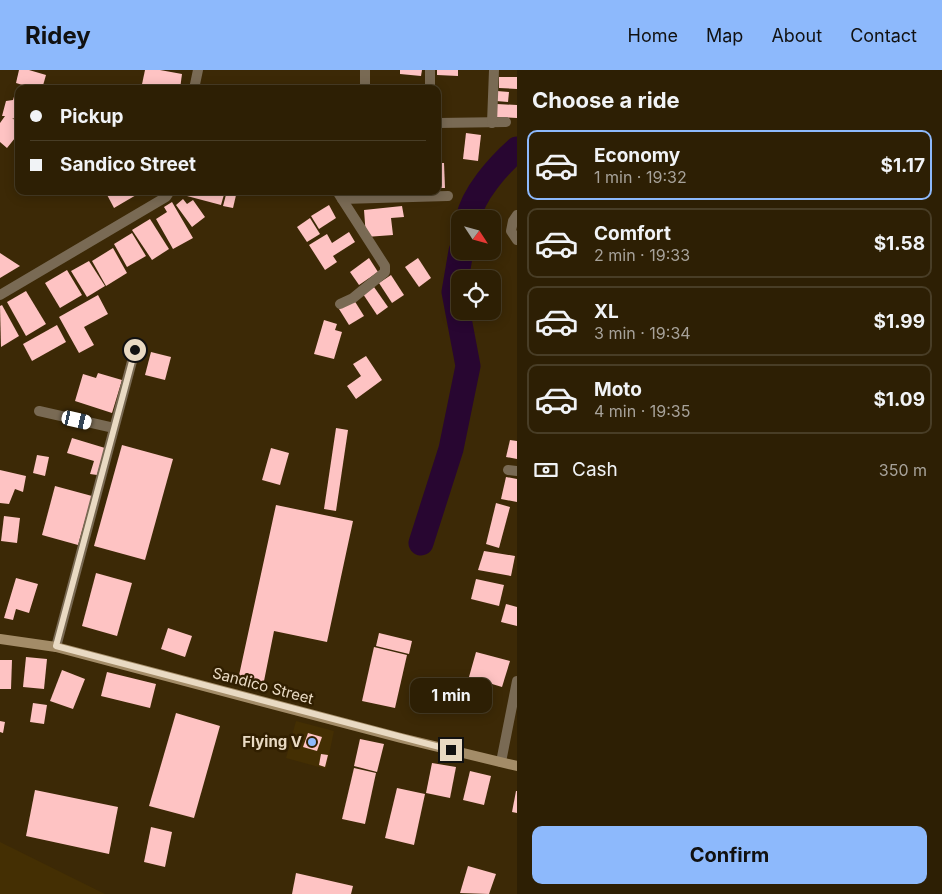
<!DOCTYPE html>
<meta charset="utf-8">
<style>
:root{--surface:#2d1f04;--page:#35270e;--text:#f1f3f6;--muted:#a7a29a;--line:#483d26;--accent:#8db9fc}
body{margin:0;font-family:Inter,sans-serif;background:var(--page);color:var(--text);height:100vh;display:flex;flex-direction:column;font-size:19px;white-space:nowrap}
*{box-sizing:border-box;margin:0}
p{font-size:16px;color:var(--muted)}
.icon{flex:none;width:28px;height:28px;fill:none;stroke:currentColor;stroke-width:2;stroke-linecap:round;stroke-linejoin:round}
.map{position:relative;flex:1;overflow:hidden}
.details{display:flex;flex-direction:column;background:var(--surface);width:425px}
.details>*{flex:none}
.guide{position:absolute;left:15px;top:15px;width:426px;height:110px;border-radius:10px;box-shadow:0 2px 12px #0003,0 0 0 1px var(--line);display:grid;align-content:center;height:110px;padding:0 15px;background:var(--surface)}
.needle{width:32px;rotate:126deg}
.buttons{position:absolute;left:451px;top:140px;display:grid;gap:10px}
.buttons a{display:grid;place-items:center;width:50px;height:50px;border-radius:10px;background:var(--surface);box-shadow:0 2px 12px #0003,0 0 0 1px var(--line);font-size:25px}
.end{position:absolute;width:22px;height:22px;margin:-11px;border:6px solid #e9dac3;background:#111;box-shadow:0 0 0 2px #111}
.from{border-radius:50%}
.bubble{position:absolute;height:35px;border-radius:10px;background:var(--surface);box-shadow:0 2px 12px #0003,0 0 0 1px var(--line);font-size:16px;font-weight:700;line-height:35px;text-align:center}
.car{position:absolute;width:15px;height:30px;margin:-15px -8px;border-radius:6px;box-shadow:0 0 4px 1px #0007;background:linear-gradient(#fff 24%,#345 0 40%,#fff 0 76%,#345 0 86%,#fff 0)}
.guide b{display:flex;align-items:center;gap:18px;height:48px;font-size:19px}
.guide b+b{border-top:1px solid var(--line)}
.guide i{width:12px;height:12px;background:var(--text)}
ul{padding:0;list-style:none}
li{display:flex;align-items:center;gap:15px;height:70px;margin:0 10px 8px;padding:0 5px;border:2px solid var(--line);border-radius:10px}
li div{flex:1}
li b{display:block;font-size:19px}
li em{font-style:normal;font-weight:700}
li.on{border-color:var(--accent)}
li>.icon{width:45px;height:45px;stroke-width:1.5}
h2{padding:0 15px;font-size:22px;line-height:60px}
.pay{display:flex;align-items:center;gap:12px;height:55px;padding:0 15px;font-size:19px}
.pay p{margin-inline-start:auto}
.action{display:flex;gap:10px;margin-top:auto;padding:10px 15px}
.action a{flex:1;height:58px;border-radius:10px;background:var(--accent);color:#111;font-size:20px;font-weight:700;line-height:58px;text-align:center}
header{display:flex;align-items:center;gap:30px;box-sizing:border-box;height:70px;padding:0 25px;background:var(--accent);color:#111}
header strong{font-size:24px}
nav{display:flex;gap:28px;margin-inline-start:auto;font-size:18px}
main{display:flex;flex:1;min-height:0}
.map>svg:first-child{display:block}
.built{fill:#442f03}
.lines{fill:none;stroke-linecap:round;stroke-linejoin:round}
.river{stroke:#280631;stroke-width:25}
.building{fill:#fec3c3}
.minor{stroke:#796a54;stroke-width:10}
.secondary{stroke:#a38c68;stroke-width:10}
.route{stroke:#e9dac3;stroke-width:6}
.poi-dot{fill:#8db9fc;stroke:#311f00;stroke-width:2}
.labels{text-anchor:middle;stroke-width:5;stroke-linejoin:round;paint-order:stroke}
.street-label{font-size:15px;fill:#e9dac3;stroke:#311f00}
.poi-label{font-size:15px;font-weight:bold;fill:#e9dac3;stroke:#311f00;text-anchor:end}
</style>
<header>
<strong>Ridey</strong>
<nav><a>Home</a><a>Map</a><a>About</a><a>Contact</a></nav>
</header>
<main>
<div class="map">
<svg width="517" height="824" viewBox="0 0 517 824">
<rect width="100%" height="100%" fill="#3c2906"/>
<g class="built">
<polygon points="296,651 334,661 326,699 286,688"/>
<polygon points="0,772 105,824 0,824"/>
</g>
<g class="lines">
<g class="river">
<path d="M468 149C473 124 498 96 517 79"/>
<polyline points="421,473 451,379 468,296 454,222 461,181"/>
</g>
</g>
<g class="building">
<polygon points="19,0 29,0 46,5 42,19 36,19 16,13"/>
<polygon points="145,0 160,0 182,4 180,19 141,19"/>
<polygon points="400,0 422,0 421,6 400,4"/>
<polygon points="437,0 458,0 458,6 437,5"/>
<polygon points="499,7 517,7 517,19 499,18"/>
<polygon points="319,16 319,19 308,19 307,17"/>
<polygon points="16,20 19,21 19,50 12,48 19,53 19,63 7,78 0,72 0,53 5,46 2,46 6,31 13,30"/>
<polygon points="497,21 509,22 508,32 496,31"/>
<polygon points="497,34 517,35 517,48 497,47"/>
<polygon points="438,57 440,57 441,91 438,91"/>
<polygon points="466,63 481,65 478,91 463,89"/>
<polygon points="438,93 444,93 445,118 438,118"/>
<polygon points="105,121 143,121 114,138"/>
<polygon points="188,121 225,121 221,135 187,126"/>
<polygon points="227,121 237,121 233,138 223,136"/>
<polygon points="183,129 187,134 193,130 205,147 192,157 176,135"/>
<polygon points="172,132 193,168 173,179 156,149 167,142 164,137"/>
<polygon points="329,135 336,148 319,159 311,146"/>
<polygon points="402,136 404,147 391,148 393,165 366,167 364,140"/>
<polygon points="310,148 320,164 307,172 297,157"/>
<polygon points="150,149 169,179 152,190 132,160"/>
<polygon points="349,162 355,172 333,186 337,192 325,200 309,175 327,164 332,173"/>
<polygon points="132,163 146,186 127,197 114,174"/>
<polygon points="113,178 127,203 106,216 92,191"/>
<polygon points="0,183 20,196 0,208"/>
<polygon points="369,188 378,202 359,215 350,202"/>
<polygon points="418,188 431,208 419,217 405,197"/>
<polygon points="89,191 105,216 87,227 71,201"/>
<polygon points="67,200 82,225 60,238 45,213"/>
<polygon points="391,205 404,225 392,233 379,213"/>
<polygon points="374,217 388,237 377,245 363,224"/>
<polygon points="26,221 46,254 26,266 7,232"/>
<polygon points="98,225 108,244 84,257 94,275 79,283 59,247"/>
<polygon points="354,230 364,246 349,255 339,239"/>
<polygon points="2,235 19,266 1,277 0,236"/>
<polygon points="324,250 337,254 335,260 342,262 334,289 314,284"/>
<polygon points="57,255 66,272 32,291 23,274"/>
<polygon points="151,282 171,287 165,310 145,305"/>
<polygon points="366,286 382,310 356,329 347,316 361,306 353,294"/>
<polygon points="98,303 122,310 112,343 75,331 83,304 96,308"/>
<polygon points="336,358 348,360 336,441 324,439"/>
<polygon points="72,368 105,378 97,405 90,404 94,391 67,383"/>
<polygon points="510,370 517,371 517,389 506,387"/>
<polygon points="122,375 173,389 145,490 94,476"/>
<polygon points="271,378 289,383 280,415 262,410"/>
<polygon points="37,385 49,387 45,406 33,403"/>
<polygon points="0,400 26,406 23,422 15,419 9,434 0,433"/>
<polygon points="506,407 517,409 517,432 501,429"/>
<polygon points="55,416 92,426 78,475 42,465"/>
<polygon points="496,433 510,437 499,478 486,474"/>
<polygon points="276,435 353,451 327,572 274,561 263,616 238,610"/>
<polygon points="4,446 20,448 17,473 1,471"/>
<polygon points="484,481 515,486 511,506 478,500"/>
<polygon points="96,503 132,513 117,566 82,556"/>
<polygon points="16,508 38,514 29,543 16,539 13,550 4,548"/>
<polygon points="476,509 504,515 499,536 471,529"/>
<polygon points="506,534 517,537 517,556 501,552"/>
<polygon points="168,558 192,566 185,587 161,579"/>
<polygon points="379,563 412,571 409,584 376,576"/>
<polygon points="374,577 407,585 395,638 362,631"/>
<polygon points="476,582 510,591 502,617 469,607"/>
<polygon points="26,587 47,589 44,619 23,617"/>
<polygon points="0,590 12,590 11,619 0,619"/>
<polygon points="62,600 85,609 73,639 50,631"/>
<polygon points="107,602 156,614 150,638 101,626"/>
<polygon points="33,633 47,635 44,654 30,652"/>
<polygon points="176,643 220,656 194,748 149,736"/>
<polygon points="0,651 5,652 3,663 0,662"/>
<polygon points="308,663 322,667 317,681 303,677"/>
<polygon points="360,669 384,674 377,702 354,696"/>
<polygon points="321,684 328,685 325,697 319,695"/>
<polygon points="432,693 456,697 450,728 426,723"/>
<polygon points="354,698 376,703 365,754 342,749"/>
<polygon points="470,701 491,706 484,735 463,730"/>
<polygon points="397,718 425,724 414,775 385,768"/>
<polygon points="35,720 118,737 109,784 26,766"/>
<polygon points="516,721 517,721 517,743 512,742"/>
<polygon points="151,757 172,762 165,797 144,792"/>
<polygon points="468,796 496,804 489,824 460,823"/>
<polygon points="296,803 353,816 351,824 292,824"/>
</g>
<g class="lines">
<g class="minor">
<polyline points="365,0 365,19"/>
<polyline points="194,19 198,0"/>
<polyline points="430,19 430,0"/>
<polyline points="438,53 506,52"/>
<polyline points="492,53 494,0"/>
<polyline points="337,121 342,129 448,126"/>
<polyline points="517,145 513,151 511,161 517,170"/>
<polyline points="0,225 166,127 170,121"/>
<polyline points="340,234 353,228 385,202 385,196 342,129"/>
<polyline points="39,341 114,358"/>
<polyline points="508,400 517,401"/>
<polyline points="56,577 135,280"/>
<polyline points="501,692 517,611"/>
</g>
<polyline class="secondary" points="0,569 56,577 401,668 517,696"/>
</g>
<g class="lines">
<polyline class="route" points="135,280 56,576 451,680"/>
</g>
<circle class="poi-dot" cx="312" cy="672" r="5"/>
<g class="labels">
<g class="street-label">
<text transform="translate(263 616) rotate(15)" y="5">Sandico Street</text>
</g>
<g class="poi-label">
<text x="302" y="677">Flying V</text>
</g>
</g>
</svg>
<div class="buttons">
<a><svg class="needle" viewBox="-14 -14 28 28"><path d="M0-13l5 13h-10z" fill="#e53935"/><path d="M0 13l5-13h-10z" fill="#a7a29a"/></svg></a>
<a><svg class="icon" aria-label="locate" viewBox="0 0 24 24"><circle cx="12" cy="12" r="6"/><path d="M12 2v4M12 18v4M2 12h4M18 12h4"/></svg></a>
</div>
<i class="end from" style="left:135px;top:280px"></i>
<i class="end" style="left:451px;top:680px"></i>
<div class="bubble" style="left:410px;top:608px;width:82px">1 min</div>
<i class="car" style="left:77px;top:350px;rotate:103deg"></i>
<div class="guide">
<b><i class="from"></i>Pickup</b>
<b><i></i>Sandico Street</b>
</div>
</div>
<section class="details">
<h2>Choose a ride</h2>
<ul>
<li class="on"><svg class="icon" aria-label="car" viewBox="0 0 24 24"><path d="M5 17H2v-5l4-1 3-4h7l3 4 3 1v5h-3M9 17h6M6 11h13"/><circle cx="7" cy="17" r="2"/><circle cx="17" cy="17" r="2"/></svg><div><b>Economy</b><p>1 min · 19:32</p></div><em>$1.17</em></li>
<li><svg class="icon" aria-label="car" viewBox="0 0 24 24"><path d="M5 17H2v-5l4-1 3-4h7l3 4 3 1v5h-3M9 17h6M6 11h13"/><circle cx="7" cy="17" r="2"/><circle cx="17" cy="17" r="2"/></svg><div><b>Comfort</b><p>2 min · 19:33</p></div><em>$1.58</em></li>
<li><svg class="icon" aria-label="car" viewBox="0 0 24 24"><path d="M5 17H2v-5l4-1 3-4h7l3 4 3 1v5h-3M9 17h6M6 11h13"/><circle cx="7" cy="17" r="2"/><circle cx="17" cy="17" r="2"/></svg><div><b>XL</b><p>3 min · 19:34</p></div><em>$1.99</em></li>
<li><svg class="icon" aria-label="car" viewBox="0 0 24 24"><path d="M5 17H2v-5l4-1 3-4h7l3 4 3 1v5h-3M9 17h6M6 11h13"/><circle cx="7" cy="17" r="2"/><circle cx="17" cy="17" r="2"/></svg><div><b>Moto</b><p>4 min · 19:35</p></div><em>$1.09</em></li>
</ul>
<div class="pay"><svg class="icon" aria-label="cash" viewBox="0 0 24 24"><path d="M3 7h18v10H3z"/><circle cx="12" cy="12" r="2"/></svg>Cash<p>350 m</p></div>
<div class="action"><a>Confirm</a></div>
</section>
</main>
